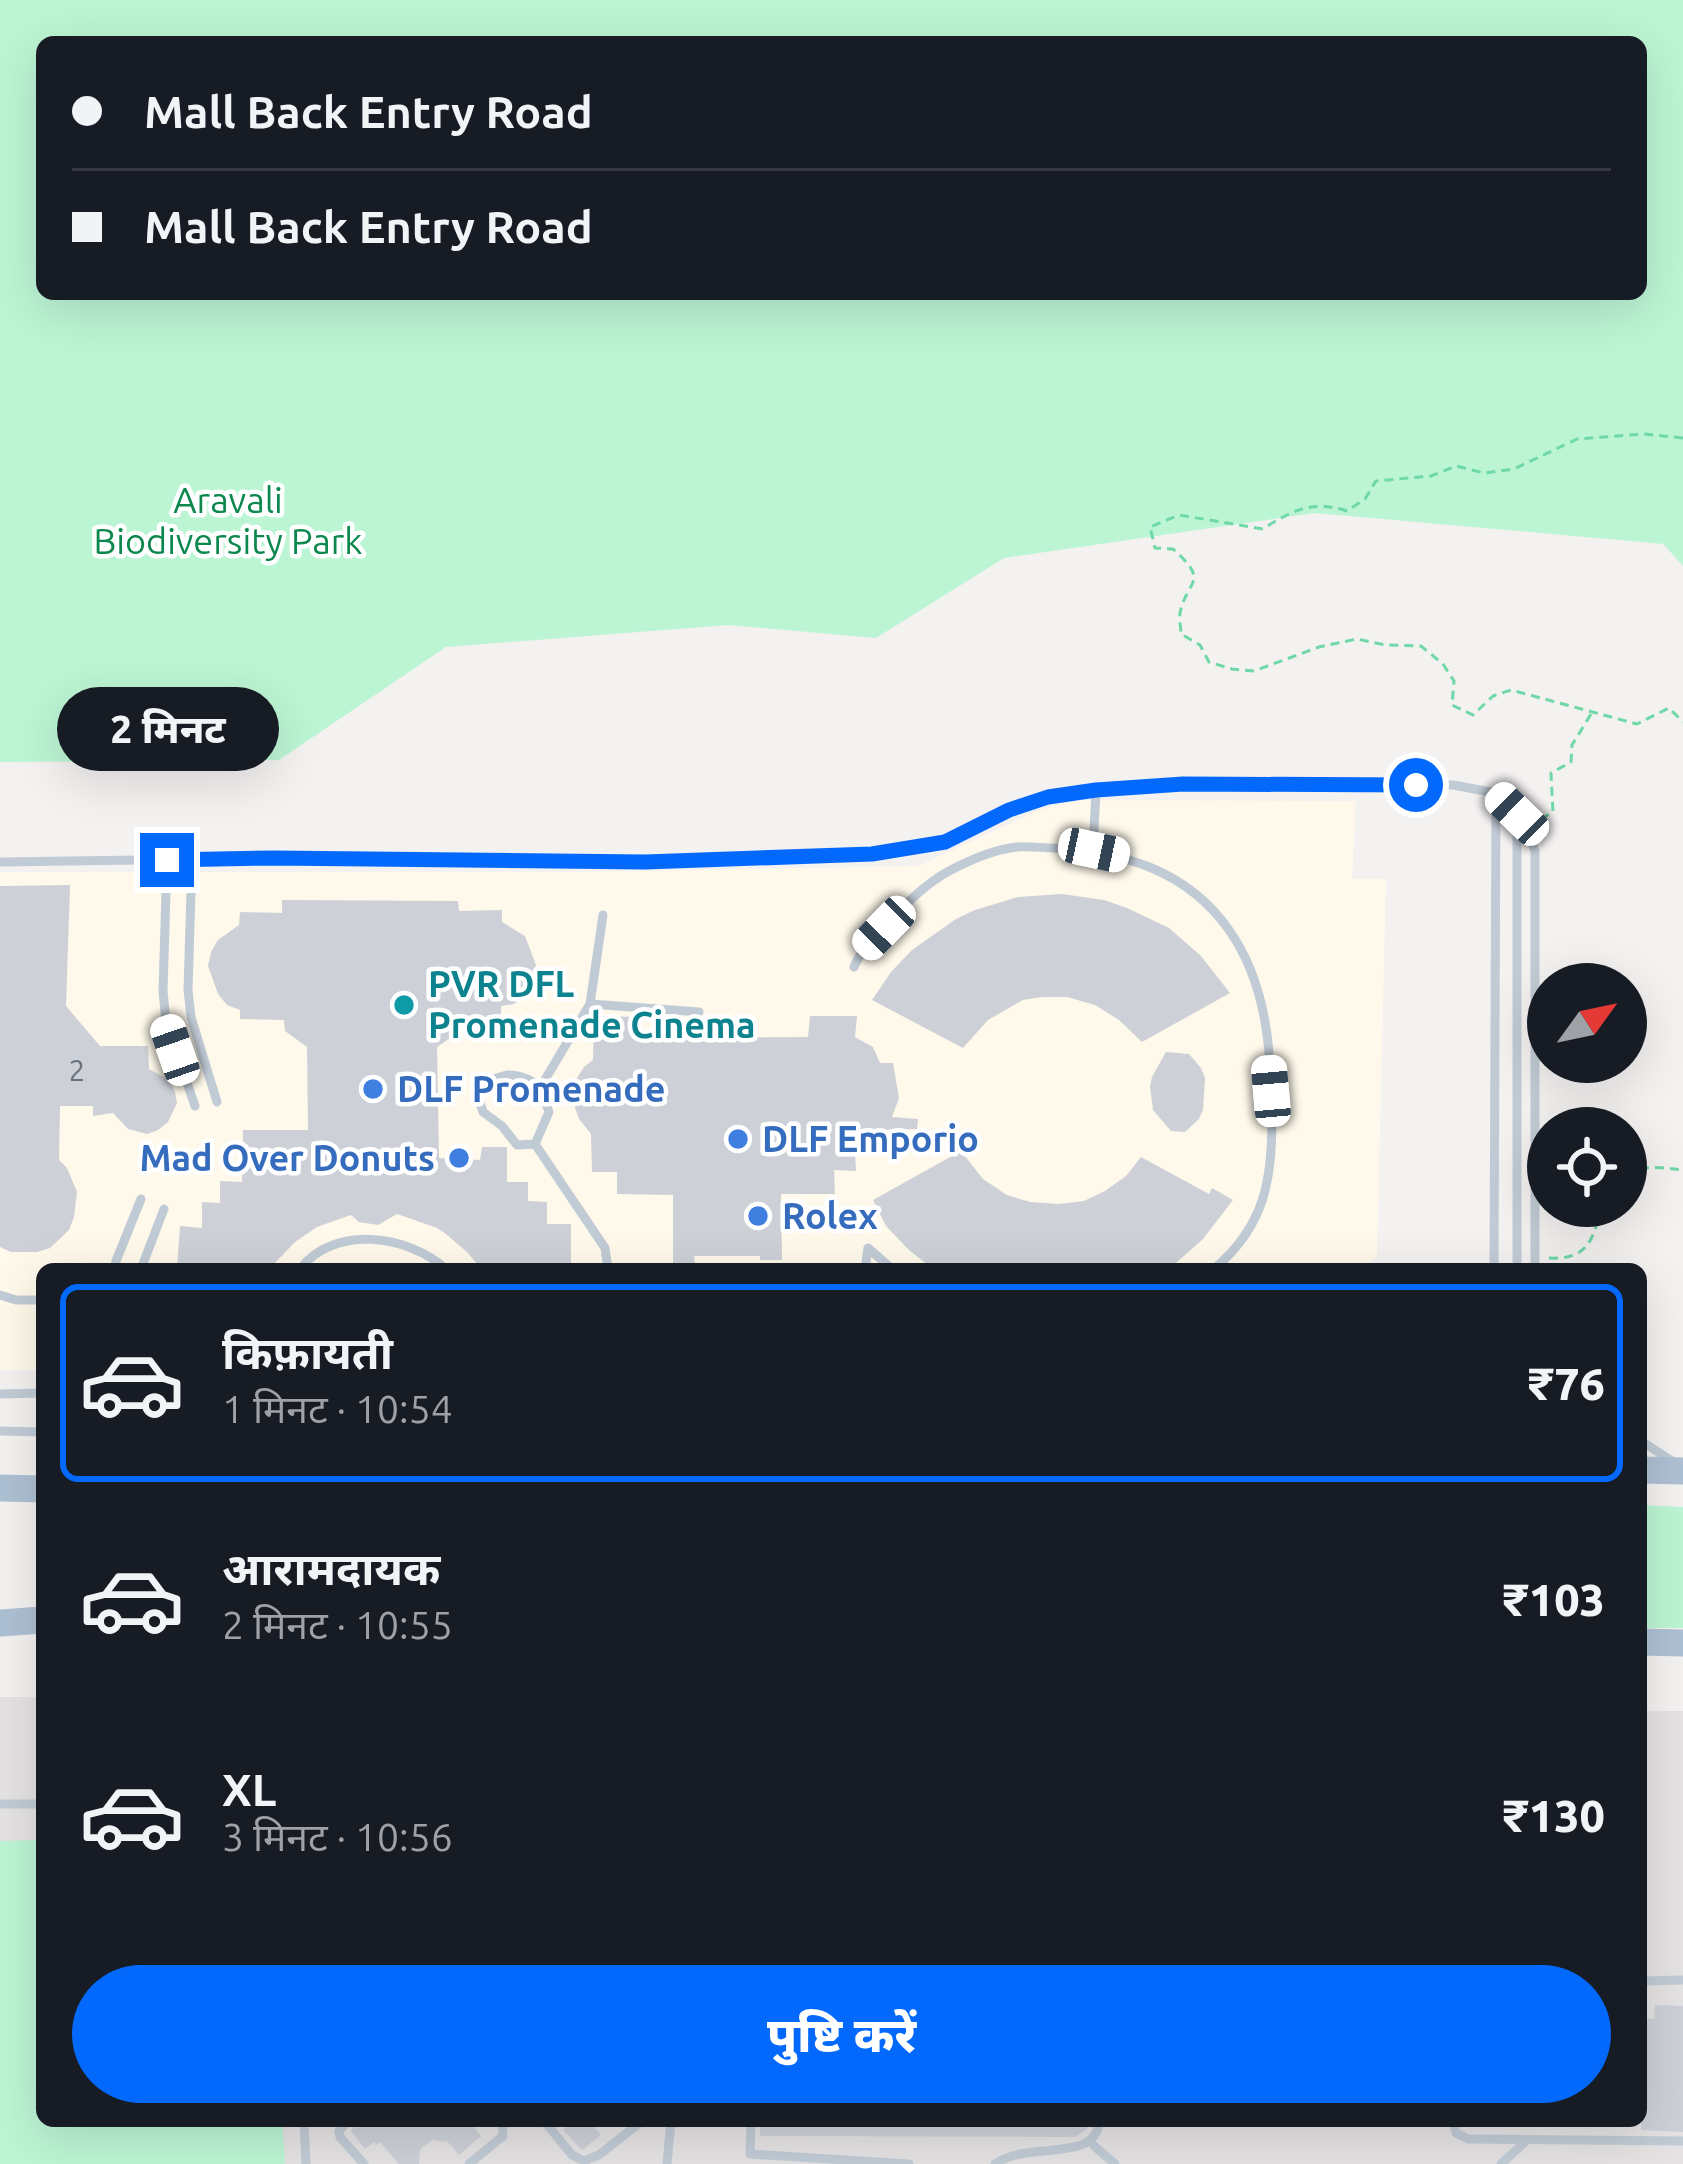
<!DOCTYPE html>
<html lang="hi">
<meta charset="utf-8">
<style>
:root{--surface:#171b24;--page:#242831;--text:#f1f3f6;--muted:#9ea1a6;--line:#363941;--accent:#0369fc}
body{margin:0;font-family:Ubuntu,"Noto Sans Devanagari",sans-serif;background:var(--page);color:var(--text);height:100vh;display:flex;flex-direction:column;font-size:45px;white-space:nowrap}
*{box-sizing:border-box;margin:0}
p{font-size:39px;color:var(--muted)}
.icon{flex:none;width:66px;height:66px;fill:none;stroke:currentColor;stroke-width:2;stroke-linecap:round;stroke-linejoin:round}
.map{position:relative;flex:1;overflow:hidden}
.sheet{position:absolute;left:36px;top:1263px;width:1611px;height:864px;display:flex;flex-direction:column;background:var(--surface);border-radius:18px;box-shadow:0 12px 48px #0002}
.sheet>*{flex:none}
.banner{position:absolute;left:36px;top:36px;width:1611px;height:264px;border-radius:18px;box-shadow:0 12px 48px #0002;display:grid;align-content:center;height:264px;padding:0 36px;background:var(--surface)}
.needle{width:78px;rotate:57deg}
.tools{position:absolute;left:1527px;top:963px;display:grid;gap:24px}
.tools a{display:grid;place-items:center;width:120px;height:120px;border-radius:50%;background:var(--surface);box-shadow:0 12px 48px #0002;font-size:60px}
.end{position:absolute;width:54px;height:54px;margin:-27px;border:15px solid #0369fc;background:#fff;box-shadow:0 0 0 6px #fff}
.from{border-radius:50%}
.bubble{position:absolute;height:84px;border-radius:42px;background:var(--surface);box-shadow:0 12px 48px #0002;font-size:39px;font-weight:800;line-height:84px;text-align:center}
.car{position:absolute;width:36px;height:72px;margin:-36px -18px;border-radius:15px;box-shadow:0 0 9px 3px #0007;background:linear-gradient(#fff 24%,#345 0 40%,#fff 0 76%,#345 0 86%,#fff 0)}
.banner b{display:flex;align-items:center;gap:42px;height:114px;font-size:45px}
.banner b+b{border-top:3px solid var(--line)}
.banner i{width:30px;height:30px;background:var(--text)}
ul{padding:21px 0 0;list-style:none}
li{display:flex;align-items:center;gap:36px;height:198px;margin:0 24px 18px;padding:0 12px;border:6px solid transparent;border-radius:18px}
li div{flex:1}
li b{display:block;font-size:45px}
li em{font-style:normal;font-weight:800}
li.selected{border-color:var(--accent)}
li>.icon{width:108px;height:108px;stroke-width:1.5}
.action{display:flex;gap:24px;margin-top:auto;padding:24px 36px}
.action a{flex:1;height:138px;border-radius:72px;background:var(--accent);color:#fff;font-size:48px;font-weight:800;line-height:138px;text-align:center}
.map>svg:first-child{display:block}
.commercial{fill:#fef9eb}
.education{fill:#e5e2e3}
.green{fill:#bcf5d4;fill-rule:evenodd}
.building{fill:#cdd0d7}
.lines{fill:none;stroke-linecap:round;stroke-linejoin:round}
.path{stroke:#6fd8a7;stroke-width:3;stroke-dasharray:9 6;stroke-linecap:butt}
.lane{stroke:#c1cbd5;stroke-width:9}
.primary{stroke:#aec0d3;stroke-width:27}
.route{stroke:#0369fc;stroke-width:15}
.culture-dot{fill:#0f9aa8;stroke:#fff;stroke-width:4.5}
.shop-dot{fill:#3f7fe0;stroke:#fff;stroke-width:4.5}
.labels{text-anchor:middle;stroke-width:9;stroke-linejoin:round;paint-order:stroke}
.number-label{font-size:30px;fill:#68737f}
.park-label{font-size:36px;fill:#0c884e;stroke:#fff}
.culture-label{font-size:36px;font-weight:bold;fill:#0d838f;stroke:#fff;text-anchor:start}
.shop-label{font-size:36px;font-weight:bold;fill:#366cbe;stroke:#fff;text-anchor:start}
</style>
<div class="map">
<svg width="1683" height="2164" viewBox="0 0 1683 2164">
<rect width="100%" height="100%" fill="#f4f1f1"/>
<polygon class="commercial" points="1078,800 1356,801 1352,879 1386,879 1377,1256 1363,1269 42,1269 42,1370 0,1370 0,872 578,872 918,866 1039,810"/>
<polygon class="education" points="0,1697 42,1697 42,2121 1641,2121 1641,1711 1683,1711 1683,2164 0,2164"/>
<g class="green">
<path d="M0 0H1683V566L1663 544 1315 513 1004 558 876 638 728 625 446 647 279 760 0 762ZM42 42H1641V294H42Z"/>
<polygon points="1641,1505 1683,1507 1683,1628 1641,1628"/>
<polygon points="42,1840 42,2121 282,2121 285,2164 0,2164 0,1841"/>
</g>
<g class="building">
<polygon points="70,885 66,1006 100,1046 148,1046 149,1069 169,1080 175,1092 177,1103 168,1122 158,1130 147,1134 128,1129 113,1113 93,1116 93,1106 60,1106 59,1160 67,1168 77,1192 74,1217 69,1230 50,1248 37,1252 11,1252 0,1247 0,886"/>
<polygon points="1062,894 1104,900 1127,908 1169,928 1201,956 1230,993 1142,1042 1119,1020 1095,1005 1067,997 1042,997 1023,1000 988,1020 963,1048 872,1000 891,972 912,950 956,919 975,910 1018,897"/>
<polygon points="282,900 458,901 459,911 502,910 502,922 525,936 536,965 534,980 527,993 514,1004 501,1006 501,1018 460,1019 459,1032 437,1047 439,1158 480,1160 482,1147 507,1147 507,1182 528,1182 528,1201 547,1202 547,1224 571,1224 571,1269 481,1269 468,1253 446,1234 437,1228 397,1214 378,1225 359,1222 351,1215 317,1227 295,1242 269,1269 177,1269 180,1226 202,1228 202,1202 220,1203 220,1181 242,1182 243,1130 308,1130 307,1047 285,1031 284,1020 240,1019 240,1010 227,1005 218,994 208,966 211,952 218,940 239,925 240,912 282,913"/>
<polygon points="594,1016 640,1017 639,1038 808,1037 810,1016 857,1016 855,1037 873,1047 880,1063 893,1063 899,1098 892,1117 918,1119 917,1129 880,1130 868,1146 855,1152 856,1171 834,1170 835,1194 781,1194 782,1260 760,1260 760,1256 694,1256 695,1263 673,1263 673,1195 617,1194 617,1172 592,1172 591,1134 579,1119 572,1099 577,1078 584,1067 593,1060"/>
<polygon points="1166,1052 1189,1054 1201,1068 1205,1078 1203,1110 1199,1119 1185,1132 1171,1131 1153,1110 1150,1087 1152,1077"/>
<polygon points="961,1151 983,1179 1007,1195 1030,1202 1059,1204 1084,1201 1105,1191 1126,1176 1141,1157 1209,1194 1212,1188 1233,1200 1203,1239 1169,1269 933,1269 909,1250 886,1226 873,1200"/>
<polygon points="1655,2005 1683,2006 1683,2132 1641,2130 1641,2018 1654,2019"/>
<polygon points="357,2121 469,2121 481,2136 459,2155 448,2142 432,2140 420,2149 419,2164 399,2164 380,2142 376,2145 374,2142 365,2149 351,2131"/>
<polygon points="573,2121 589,2121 601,2135 582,2150 563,2130"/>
<polygon points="760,2121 1090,2121 1087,2129 1075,2137 760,2136"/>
</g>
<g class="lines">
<g class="path">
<path d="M1683 438 1644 434 1577 439 1514 469 1484 473 1456 466 1431 476 1376 481 1365 499 1347 511C1313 500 1292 510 1263 529L1179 515 1150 527 1155 548 1173 549C1211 583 1187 579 1180 613 1179 617 1181 630 1181 634L1200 645 1209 662 1232 669 1254 671 1319 647 1357 639 1385 645 1421 646 1443 664 1454 681 1452 705 1473 715 1493 696 1511 690 1637 724 1669 708 1683 722"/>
<polyline points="1541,819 1553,812 1551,773 1571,762 1572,745 1591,714"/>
<path d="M1626 1174C1644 1164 1664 1168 1683 1170"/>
<path d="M1549 1258C1588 1260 1593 1240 1602 1206"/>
</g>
<g class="lane">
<polyline points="1496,793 1527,828 1535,851 1535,1269"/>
<polyline points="1517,814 1517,1269"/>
<polyline points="1093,850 1096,790"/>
<polyline points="167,860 163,991 166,1022 195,1106"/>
<polyline points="192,860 188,990 191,1017 217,1102"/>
<polyline points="0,862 273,858 645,862 872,854 945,842 1009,810 1048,797 1096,790 1183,785 1453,785 1496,793"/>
<path d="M854 967C861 950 874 938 887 924 905 904 925 884 949 871 968 861 996 849 1017 847 1029 846 1042 848 1054 848 1123 852 1187 870 1229 930 1267 984 1271 1050 1272 1114 1272 1179 1266 1225 1214 1269"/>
<polyline points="590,1004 699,1012"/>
<path d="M507 1075C536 1076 540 1087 549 1112L535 1144 517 1145 502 1126 483 1112 477 1094 486 1081Z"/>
<polyline points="540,1088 590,1004 603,915"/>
<polyline points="535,1144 605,1248 608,1269"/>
<polyline points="115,1269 116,1261 141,1199"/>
<polyline points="141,1269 164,1209"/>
<path d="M300 1269C335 1224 408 1235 446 1269"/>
<polyline points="865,1269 868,1248 892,1269"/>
<polyline points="1494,1269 1496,793"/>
<polyline points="0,1295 16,1300 42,1300"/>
<polyline points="0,1394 42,1393"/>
<polyline points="0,1431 42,1432"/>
<polyline points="1641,1441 1672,1461"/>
<polyline points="0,1804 42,1804"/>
<polyline points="1641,1981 1683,1980"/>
<polyline points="304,2121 306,2164"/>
<polyline points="348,2121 339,2131 340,2137 364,2164"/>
<polyline points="544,2121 572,2155 584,2161 599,2155 642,2121"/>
<polyline points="751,2121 750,2154 909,2164"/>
<polyline points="1453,2121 1456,2133 1468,2139 1683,2141"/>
<polyline points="1094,2146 1115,2164"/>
<polyline points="469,2164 503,2136 502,2121"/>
<polyline points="667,2164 671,2121"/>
<path d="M995 2164C1028 2140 1097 2164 1099 2121"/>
<polyline points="1501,2164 1526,2141"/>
</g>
<g class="primary">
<polyline points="1641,1470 1683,1471"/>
<polyline points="0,1488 42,1489"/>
<polyline points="0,1623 42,1620"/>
<polyline points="1641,1642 1683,1643"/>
</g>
</g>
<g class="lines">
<polyline class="route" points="167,860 273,858 645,862 872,854 945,842 1009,810 1048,797 1096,790 1183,784 1416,785"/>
</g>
<circle class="culture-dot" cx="404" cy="1005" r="12"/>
<g class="shop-dot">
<circle cx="373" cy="1089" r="12"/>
<circle cx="738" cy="1139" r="12"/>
<circle cx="459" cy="1158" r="12"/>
<circle cx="758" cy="1216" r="12"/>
</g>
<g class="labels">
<g class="number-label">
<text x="77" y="1081">2</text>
</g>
<g class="park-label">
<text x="228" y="513">Aravali<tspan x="228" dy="41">Biodiversity Park</tspan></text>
</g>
<g class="culture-label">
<text x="428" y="997">PVR DFL<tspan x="428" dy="41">Promenade Cinema</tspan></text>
</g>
<g class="shop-label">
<text x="397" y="1102">DLF Promenade</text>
<text x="762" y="1152">DLF Emporio</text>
<text x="435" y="1171" text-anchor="end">Mad Over Donuts</text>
<text x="782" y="1229">Rolex</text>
</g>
</g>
</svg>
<div class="tools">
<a><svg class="needle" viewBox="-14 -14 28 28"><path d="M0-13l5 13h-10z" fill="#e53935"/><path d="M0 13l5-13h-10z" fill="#9ea1a6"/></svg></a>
<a><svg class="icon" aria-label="locate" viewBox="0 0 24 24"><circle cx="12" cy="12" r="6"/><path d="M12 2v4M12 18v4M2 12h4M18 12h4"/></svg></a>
</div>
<i class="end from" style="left:1416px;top:785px"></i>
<i class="end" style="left:167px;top:860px"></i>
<div class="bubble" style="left:57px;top:687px;width:222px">2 मिनट</div>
<i class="car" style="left:1517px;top:814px;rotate:314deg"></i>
<i class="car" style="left:1094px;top:850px;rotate:102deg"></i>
<i class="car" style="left:884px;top:928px;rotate:224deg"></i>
<i class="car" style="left:175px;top:1050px;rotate:341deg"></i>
<i class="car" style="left:1271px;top:1091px;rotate:355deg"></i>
<div class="banner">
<b><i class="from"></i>Mall Back Entry Road</b>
<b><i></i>Mall Back Entry Road</b>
</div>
<section class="sheet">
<ul>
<li class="selected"><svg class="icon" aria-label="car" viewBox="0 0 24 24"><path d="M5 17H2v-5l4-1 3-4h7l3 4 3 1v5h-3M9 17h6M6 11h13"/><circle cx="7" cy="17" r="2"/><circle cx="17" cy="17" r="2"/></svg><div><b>किफ़ायती</b><p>1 मिनट · 10:54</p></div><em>₹76</em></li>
<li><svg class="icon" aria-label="car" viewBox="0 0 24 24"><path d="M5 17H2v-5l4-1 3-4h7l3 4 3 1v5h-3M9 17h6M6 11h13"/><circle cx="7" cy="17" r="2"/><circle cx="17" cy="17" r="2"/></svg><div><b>आरामदायक</b><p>2 मिनट · 10:55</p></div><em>₹103</em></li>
<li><svg class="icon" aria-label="car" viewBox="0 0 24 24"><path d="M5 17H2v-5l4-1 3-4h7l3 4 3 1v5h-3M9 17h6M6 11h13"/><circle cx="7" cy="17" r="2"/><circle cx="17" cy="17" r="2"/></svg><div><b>XL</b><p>3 मिनट · 10:56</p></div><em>₹130</em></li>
</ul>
<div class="action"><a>पुष्टि करें</a></div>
</section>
</div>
